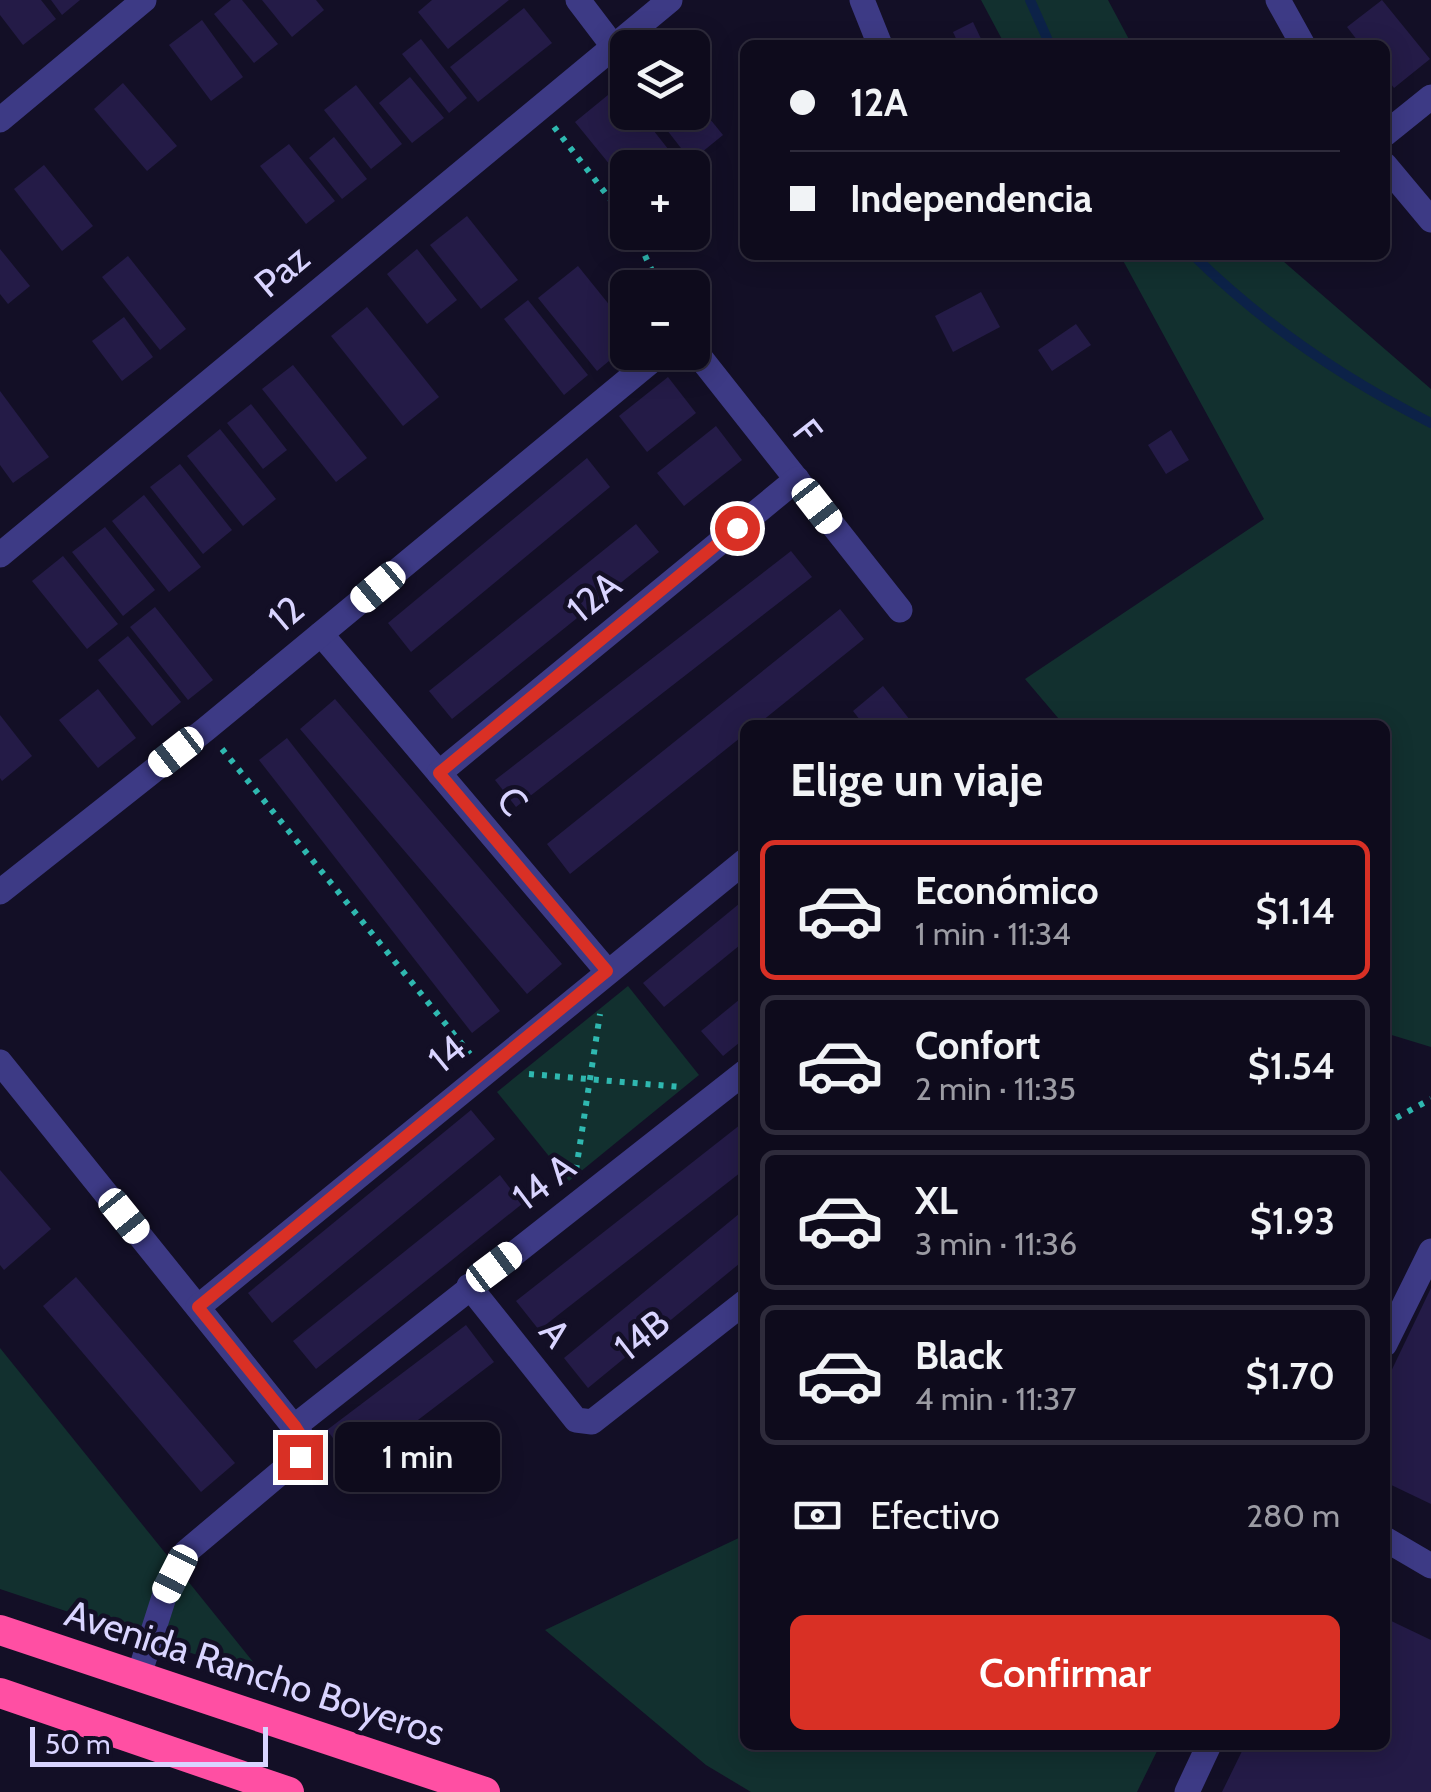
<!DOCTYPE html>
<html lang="es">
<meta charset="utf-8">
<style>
:root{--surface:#0e0b1c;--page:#1c1929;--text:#f1f3f6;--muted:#9b9ba3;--line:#2e2b3b;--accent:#d93025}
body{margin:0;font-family:Cabin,sans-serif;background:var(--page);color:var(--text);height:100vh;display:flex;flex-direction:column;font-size:38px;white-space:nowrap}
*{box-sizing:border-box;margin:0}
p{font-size:32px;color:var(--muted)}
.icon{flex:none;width:55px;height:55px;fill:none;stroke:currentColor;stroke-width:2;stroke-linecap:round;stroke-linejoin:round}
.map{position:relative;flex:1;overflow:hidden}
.panel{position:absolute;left:740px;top:720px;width:650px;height:1030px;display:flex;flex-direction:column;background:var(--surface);border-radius:15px;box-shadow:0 5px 25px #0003,0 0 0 2px var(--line)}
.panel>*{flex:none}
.top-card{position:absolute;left:740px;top:40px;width:650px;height:220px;border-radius:15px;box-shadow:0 5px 25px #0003,0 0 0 2px var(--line);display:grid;align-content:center;height:220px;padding:0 50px;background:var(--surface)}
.fabs{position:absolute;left:610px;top:30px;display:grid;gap:20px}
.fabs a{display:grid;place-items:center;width:100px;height:100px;border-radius:15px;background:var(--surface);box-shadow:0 5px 25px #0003,0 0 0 2px var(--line);font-size:50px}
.scale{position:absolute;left:30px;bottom:25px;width:238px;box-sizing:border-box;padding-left:10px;border:5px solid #d9d4ff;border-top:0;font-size:28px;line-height:35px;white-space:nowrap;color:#d9d4ff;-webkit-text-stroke:8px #130f26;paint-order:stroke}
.end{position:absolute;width:45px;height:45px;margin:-22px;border:12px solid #d93025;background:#fff;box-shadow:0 0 0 5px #fff}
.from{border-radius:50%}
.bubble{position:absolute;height:70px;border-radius:15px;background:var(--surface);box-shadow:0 5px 25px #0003,0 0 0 2px var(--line);font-size:32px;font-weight:600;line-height:70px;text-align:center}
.car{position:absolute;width:30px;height:60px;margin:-30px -15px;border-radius:12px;box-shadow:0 0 8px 2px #0007;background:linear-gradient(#fff 24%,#345 0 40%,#fff 0 76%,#345 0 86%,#fff 0)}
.top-card b{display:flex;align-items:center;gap:35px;height:95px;font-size:38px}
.top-card b+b{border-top:2px solid var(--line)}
.top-card i{width:25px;height:25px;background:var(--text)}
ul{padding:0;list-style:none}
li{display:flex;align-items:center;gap:30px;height:140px;margin:0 20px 15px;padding:0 30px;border:5px solid var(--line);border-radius:15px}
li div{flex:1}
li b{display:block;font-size:38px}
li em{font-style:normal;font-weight:600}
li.selected{border-color:var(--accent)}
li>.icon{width:90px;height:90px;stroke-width:1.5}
h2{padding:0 50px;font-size:45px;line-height:120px}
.pay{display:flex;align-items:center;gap:25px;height:110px;padding:0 50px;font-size:38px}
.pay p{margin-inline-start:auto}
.cta{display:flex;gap:20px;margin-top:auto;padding:20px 50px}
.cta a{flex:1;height:115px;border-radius:15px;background:var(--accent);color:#fff;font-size:40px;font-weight:600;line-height:115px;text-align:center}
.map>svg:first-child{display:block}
.green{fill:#12302f}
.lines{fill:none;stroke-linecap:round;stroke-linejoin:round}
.stream{stroke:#0c2248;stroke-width:10}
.building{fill:#241b47}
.path{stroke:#2fb8b0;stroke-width:6;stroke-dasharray:5 8;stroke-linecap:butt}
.minor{stroke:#3d3a85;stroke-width:25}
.highway{stroke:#ff4fa3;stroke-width:30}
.route{stroke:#d93025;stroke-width:12}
.labels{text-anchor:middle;stroke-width:9;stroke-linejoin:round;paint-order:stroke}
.street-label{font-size:38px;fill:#d9d4ff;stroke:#130f26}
</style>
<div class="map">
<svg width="1431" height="1792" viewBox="0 0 1431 1792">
<rect width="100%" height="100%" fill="#130f26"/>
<g class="green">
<polygon points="981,0 1108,0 1132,45 1005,45"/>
<polygon points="1120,255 1276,255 1431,389 1431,1047 1385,1033 1385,725 1064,725 1025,679 1264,519"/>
<polygon points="628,986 699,1075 569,1181 497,1092"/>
<polygon points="0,1348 266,1678 0,1589"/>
<polygon points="745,1535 745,1745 1160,1745 1137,1792 751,1792 706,1765 545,1630"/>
</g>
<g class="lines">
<g class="stream">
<polyline points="1030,0 1050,45"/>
<path d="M1193 255C1262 323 1344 379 1431 423"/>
</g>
</g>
<g class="building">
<polygon points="0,0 41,0 56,19 23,45 0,15"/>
<polygon points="51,0 80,0 62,15"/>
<polygon points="231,0 242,0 278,44 254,63 214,14"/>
<polygon points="262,0 316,0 324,10 292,37"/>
<polygon points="432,0 509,0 448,49 418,12"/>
<polygon points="1382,0 1430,59 1394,88 1385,76 1385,45 1361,45 1347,27"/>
<polygon points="524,8 552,43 478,102 450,67"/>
<polygon points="202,20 243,77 211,101 169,45"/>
<polygon points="973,22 984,45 959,45 953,32"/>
<polygon points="421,39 467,98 449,113 402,54"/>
<polygon points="410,77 444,118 412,143 379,103"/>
<polygon points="123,83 177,146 147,171 94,109"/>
<polygon points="356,85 402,144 371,169 324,110"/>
<polygon points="619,86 628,97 628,112 639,112 683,168 628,168 628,187 575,122"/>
<polygon points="692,97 723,135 691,161 653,112 692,112"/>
<polygon points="334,137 367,179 342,199 309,158"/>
<polygon points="289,144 335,201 306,224 260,166"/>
<polygon points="44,165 93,226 62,251 14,189"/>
<polygon points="467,216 518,280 481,309 430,245"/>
<polygon points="0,249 30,286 8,304 0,294"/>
<polygon points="417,249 457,300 427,324 387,274"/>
<polygon points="128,256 186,329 160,350 102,277"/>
<polygon points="578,266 628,328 628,345 597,371 538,298"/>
<polygon points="981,292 1000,327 953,352 935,316"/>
<polygon points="528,300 588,375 564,395 504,319"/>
<polygon points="367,307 439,397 403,426 331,336"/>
<polygon points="124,317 153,357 122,381 92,341"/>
<polygon points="1076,324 1091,345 1052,371 1038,350"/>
<polygon points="293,365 367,458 336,482 262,389"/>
<polygon points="668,377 696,413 647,452 619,416"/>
<polygon points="0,391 49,457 13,483 0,465"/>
<polygon points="251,404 287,450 263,469 227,423"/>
<polygon points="716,426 742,460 684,506 657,473"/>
<polygon points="220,429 276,499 243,526 187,456"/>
<polygon points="1171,430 1189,460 1166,474 1148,445"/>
<polygon points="587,458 610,487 411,652 388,623"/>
<polygon points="180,464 232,530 203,554 150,487"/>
<polygon points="144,495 201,567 169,592 112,521"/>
<polygon points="636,524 659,552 452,719 429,691"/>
<polygon points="105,527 155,590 123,616 72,552"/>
<polygon points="791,551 812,577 516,807 495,780"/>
<polygon points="63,556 118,624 87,649 32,581"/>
<polygon points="155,607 213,680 188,700 130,627"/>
<polygon points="840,609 864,639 757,725 745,725 745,734 570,874 547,844"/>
<polygon points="128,636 181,702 152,726 98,660"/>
<polygon points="883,686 914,725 864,725 853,711"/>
<polygon points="98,689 136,738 98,768 59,720"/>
<polygon points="335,699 562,964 527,994 300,729"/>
<polygon points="0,715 32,756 2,781 0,778"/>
<polygon points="287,738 500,1011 472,1033 259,760"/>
<polygon points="745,899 745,941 664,1007 643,983"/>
<polygon points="745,995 745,1038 723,1056 701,1031"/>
<polygon points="471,1110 495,1139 272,1323 248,1293"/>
<polygon points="745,1121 745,1169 539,1330 516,1301"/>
<polygon points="0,1170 51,1229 4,1270 0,1265"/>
<polygon points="500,1175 522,1204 316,1369 293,1341"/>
<polygon points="745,1209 745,1259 588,1388 564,1358"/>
<polygon points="76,1277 235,1463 201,1492 43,1306"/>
<polygon points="1431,1288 1431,1504 1385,1482 1385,1384"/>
<polygon points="466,1325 494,1362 355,1468 327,1430"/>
<polygon points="1385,1618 1431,1640 1431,1792 1222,1792 1245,1745 1385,1745"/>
</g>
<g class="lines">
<g class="path">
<polyline points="554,127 628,222"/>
<polyline points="634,232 660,288"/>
<polyline points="222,749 470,1054"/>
<polyline points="529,1074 681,1087"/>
<polyline points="1385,1124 1431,1099"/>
<polyline points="576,1170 600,1014"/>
</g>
<g class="minor">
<polyline points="578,0 613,46"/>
<polyline points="862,0 880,45"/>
<polyline points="1278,0 1303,45"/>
<polyline points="0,120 144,0"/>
<polyline points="1385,134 1431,97"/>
<polyline points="1385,165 1431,220"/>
<polyline points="692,347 900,610"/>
<polyline points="0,555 670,0"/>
<polyline points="321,634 607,971"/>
<polyline points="439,773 797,479"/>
<polyline points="0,892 206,729 662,352"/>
<polyline points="0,1062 302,1437 299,1457 186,1552 164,1597 139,1675"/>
<polyline points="469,1286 576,1420 592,1422 745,1302"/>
<polyline points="198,1307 745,861"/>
<polyline points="1385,1344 1431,1251"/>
<polyline points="295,1426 745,1072"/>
<polyline points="1385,1539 1431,1566"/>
<polyline points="1187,1792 1209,1745"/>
</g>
<g class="highway">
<polyline points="0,1630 485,1792"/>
<polyline points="0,1693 289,1792"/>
</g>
</g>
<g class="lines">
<polyline class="route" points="300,1457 302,1437 295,1426 198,1307 607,971 439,773 737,528"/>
</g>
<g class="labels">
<g class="street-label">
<text transform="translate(282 271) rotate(-40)" y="13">Paz</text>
<text transform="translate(807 432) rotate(52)" y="13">F</text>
<text transform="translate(594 597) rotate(-39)" y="13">12A</text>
<text transform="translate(286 614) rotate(-40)" y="13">12</text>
<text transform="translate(512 801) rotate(50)" y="13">C</text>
<text transform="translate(447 1054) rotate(-39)" y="13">14</text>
<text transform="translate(544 1182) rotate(-37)" y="13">14 A</text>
<text transform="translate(555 1333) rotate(51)" y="13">A</text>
<text transform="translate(642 1335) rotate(-38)" y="13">14B</text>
<text transform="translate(255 1673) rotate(18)" y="13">Avenida Rancho Boyeros</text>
</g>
</g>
</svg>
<div class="fabs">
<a><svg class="icon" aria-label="layers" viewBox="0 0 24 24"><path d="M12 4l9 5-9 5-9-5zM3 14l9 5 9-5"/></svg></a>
<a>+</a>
<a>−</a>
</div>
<div class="scale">50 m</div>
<i class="end from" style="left:737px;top:528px"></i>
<i class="end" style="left:300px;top:1457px"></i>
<div class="bubble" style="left:335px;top:1422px;width:165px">1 min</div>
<i class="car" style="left:817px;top:506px;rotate:142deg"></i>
<i class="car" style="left:378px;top:587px;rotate:230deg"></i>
<i class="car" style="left:176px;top:752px;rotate:232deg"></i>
<i class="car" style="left:124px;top:1216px;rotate:141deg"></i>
<i class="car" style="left:494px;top:1267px;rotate:53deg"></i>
<i class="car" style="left:175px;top:1574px;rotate:207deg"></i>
<div class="top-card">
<b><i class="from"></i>12A</b>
<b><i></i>Independencia</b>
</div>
<section class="panel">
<h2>Elige un viaje</h2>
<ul>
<li class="selected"><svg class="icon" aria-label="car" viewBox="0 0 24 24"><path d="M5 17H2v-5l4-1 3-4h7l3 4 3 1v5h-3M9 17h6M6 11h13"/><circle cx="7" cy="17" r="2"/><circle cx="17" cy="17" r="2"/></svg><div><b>Económico</b><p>1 min · 11:34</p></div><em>$1.14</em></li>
<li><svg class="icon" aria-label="car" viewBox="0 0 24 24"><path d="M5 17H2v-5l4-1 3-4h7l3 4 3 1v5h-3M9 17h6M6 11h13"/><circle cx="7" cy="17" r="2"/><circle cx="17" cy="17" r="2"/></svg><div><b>Confort</b><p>2 min · 11:35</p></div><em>$1.54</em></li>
<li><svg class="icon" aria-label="car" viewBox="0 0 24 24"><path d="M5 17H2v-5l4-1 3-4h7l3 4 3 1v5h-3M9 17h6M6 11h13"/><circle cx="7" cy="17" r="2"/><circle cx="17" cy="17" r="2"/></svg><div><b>XL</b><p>3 min · 11:36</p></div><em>$1.93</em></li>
<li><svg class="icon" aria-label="car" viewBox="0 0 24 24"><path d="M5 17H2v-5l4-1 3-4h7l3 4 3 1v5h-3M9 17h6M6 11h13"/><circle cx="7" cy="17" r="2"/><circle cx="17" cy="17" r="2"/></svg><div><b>Black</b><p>4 min · 11:37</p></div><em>$1.70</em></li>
</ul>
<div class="pay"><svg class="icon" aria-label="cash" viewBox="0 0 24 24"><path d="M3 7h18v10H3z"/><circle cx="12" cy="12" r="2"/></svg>Efectivo<p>280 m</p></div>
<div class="cta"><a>Confirmar</a></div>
</section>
</div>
